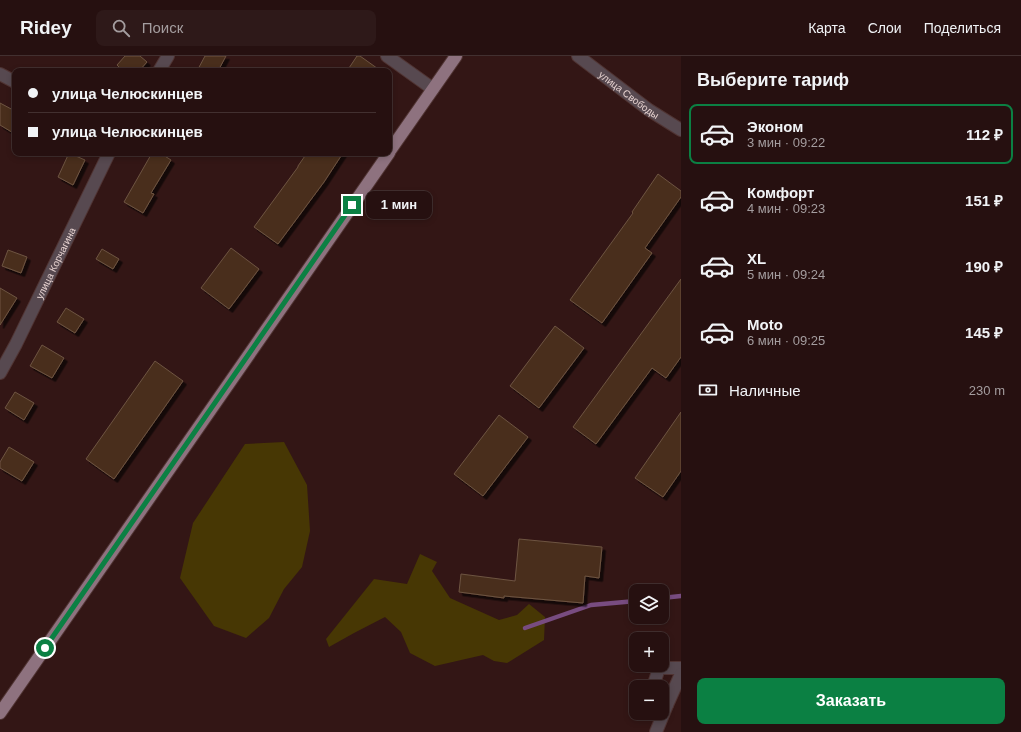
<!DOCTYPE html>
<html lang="ru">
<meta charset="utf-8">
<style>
:root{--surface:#261010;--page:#2e1919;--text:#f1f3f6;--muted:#a49d9f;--line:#423030;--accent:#0b8043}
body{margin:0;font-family:Helvetica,sans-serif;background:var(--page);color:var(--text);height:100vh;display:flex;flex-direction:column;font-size:15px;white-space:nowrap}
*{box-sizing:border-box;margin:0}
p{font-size:13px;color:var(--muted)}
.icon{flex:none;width:22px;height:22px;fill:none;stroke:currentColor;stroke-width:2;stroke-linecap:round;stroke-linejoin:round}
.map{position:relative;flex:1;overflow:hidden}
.drawer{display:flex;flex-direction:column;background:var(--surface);width:340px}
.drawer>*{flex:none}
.banner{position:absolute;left:12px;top:12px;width:380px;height:88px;border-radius:8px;box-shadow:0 2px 6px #0003,0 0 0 1px var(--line);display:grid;align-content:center;height:88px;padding:0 16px;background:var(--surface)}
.controls{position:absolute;left:629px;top:528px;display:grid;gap:8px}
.controls a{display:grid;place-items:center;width:40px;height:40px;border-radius:8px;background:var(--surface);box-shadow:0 2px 6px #0003,0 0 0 1px var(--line);font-size:20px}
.end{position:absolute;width:18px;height:18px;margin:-9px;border:5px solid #0b8043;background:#fff;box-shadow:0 0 0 2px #fff}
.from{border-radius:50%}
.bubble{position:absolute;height:28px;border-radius:8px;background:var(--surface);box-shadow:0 2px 6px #0003,0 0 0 1px var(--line);font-size:13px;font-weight:700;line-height:28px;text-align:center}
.banner b{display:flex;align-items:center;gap:14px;height:38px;font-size:15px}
.banner b+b{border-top:1px solid var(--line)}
.banner i{width:10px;height:10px;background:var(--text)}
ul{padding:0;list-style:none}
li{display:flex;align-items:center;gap:12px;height:60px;margin:0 8px 6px;padding:0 8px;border:2px solid transparent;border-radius:8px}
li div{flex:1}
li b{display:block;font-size:15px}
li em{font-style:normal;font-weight:700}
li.on{border-color:var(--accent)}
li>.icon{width:36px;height:36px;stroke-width:1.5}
h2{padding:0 16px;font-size:18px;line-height:48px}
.pay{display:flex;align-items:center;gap:10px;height:44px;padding:0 16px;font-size:15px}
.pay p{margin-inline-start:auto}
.action{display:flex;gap:8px;margin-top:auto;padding:8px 16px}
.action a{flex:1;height:46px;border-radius:8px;background:var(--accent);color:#fff;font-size:16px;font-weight:700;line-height:46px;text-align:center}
header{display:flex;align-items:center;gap:24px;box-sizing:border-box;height:56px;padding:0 20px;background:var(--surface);border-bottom:1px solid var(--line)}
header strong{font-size:19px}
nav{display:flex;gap:22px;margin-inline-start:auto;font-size:14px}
.search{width:280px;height:36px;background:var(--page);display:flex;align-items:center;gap:10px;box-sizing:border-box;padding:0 14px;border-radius:8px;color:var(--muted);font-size:15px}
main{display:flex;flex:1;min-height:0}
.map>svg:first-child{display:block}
.green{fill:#473704}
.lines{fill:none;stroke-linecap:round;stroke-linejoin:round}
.stream{stroke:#784c80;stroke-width:4.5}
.building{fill:#482f1e;stroke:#6e5441;filter:url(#shadow)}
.street-casing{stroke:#503433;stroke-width:14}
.primary-casing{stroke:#503433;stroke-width:14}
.street{stroke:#574950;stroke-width:12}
.primary{stroke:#8e727f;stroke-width:12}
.route{stroke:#0b8043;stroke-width:5}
.labels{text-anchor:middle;stroke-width:3.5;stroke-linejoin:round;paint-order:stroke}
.street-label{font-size:10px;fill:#e6d2d0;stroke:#120606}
</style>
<header>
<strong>Ridey</strong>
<div class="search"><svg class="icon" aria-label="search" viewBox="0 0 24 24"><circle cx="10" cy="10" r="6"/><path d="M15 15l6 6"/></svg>Поиск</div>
<nav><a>Карта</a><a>Слои</a><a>Поделиться</a></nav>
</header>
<main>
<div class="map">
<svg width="681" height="676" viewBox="0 0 681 676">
<defs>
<filter id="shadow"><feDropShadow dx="3.5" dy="3.5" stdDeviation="0" flood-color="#0009"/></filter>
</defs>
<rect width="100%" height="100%" fill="#331615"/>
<g class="green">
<polygon points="284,386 307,429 310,475 302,511 284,533 269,562 246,582 214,570 180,522 193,467 245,388"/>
<polygon points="420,498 437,506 432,515 450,542 499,564 517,559 529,548 545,561 544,584 507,607 494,605 483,599 435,610 410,597 401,576 385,561 354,577 329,591 326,583 374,523 407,528"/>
</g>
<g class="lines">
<g class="stream">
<polyline points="662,542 681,540"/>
<polyline points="525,572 591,549 636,545"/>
</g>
</g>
<g class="building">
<polygon points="125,0 140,0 147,6 139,15 123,15 117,9"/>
<polygon points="205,0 226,0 218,15 197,15"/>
<polygon points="357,0 360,0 381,15 347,15"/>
<polygon points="0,47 15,55 15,78 0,69"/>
<polygon points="69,97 85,104 73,129 58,121"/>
<polygon points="152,97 160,97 171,104 151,137 154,138 143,157 124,146"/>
<polygon points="307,97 343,97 324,126 278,188 254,171 298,111 298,110"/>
<polygon points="658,118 681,135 681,141 645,192 652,197 602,267 570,244 633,157 632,156"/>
<polygon points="231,192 259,213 229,253 201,232"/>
<polygon points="102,193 119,203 113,213 96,203"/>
<polygon points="8,194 27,201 21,217 2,210"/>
<polygon points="681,223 681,301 666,322 652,312 596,388 573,371"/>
<polygon points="0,232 17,242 0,269"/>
<polygon points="66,252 84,263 75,277 57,266"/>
<polygon points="555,270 584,292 539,352 510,330"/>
<polygon points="42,289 64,302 52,322 30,310"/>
<polygon points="155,305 183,325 114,423 86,403"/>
<polygon points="15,336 34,347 24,364 5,352"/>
<polygon points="681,356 681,415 663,441 635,422"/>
<polygon points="499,359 528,381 483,440 454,418"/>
<polygon points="9,391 34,406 22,425 0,412 0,406"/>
<polygon points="519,483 602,491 599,522 585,520 583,547 504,540 504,542 459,536 461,518 515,525"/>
</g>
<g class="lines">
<defs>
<g id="street">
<polyline points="387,0 433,33"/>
<path id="s1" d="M578 0 649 54 681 74"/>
<polyline points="159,15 168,0"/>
<polyline points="0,18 15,26"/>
<path id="s2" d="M0 317 16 288 109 97"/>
<polyline points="653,631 659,612 681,612"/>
<polyline points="667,649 681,618"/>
<polyline points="656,676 667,649 662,645"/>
</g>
<g id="primary">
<polyline points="389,96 456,0"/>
<polyline points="0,657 389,97"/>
</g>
</defs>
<use href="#street" class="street-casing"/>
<use href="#primary" class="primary-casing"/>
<use href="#street" class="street"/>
<use href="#primary" class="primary"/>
</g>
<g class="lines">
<polyline class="route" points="45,592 352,149"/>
</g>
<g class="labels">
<g class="street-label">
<text dy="4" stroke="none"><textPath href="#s1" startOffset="64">улица Свободы</textPath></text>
<text dy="4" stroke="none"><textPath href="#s2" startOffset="123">улица Корчагина</textPath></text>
</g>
</g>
</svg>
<div class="controls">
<a><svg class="icon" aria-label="layers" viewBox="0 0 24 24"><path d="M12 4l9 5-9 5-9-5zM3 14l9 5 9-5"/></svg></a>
<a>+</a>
<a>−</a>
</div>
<i class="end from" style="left:45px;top:592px"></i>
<i class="end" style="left:352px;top:149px"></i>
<div class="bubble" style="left:366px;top:135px;width:66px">1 мин</div>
<div class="banner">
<b><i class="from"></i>улица Челюскинцев</b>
<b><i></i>улица Челюскинцев</b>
</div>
</div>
<section class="drawer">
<h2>Выберите тариф</h2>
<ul>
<li class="on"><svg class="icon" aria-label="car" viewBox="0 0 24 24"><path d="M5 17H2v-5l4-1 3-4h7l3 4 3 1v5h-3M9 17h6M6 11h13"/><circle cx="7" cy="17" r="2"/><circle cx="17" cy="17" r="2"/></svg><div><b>Эконом</b><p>3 мин · 09:22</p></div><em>112 ₽</em></li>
<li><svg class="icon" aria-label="car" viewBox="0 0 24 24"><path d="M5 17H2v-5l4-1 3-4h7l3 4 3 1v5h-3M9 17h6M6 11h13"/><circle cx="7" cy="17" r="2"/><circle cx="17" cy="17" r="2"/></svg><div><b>Комфорт</b><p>4 мин · 09:23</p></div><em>151 ₽</em></li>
<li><svg class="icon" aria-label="car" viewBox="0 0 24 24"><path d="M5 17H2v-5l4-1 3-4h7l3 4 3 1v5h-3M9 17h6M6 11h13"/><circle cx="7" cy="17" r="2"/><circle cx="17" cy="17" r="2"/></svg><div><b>XL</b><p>5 мин · 09:24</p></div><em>190 ₽</em></li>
<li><svg class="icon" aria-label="car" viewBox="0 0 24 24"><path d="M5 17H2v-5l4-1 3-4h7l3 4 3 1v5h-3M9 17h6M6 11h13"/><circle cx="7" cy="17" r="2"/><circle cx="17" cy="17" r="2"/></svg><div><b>Moto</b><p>6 мин · 09:25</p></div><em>145 ₽</em></li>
</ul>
<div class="pay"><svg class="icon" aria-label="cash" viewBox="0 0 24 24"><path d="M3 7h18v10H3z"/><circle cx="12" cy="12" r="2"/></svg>Наличные<p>230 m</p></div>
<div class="action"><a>Заказать</a></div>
</section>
</main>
